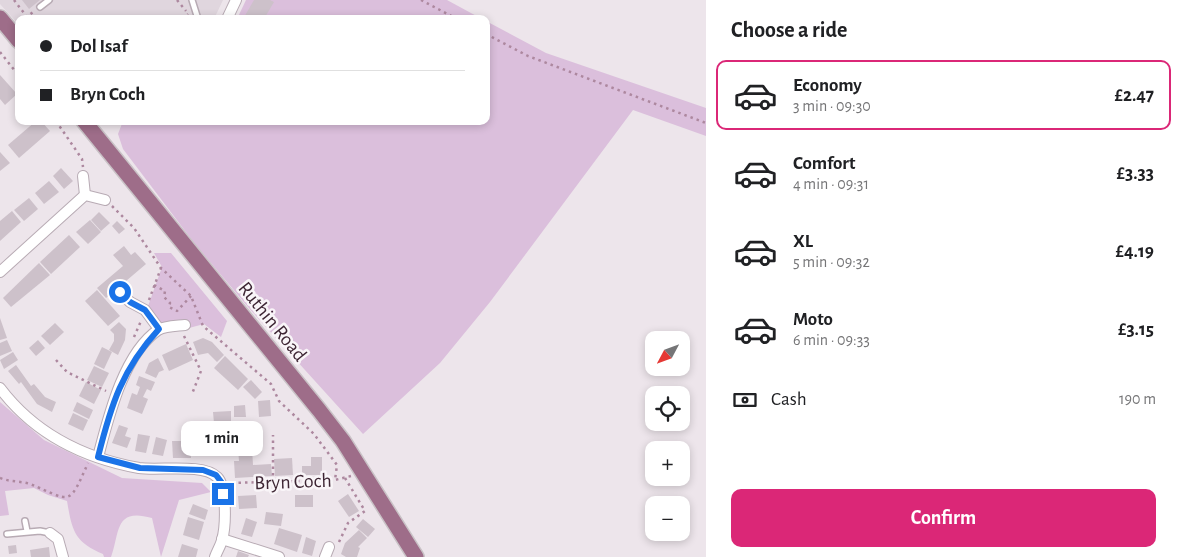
<!DOCTYPE html>
<meta charset="utf-8">
<style>
:root{--surface:#fff;--page:#f2f2f2;--text:#202124;--muted:#757577;--line:#e0e0e0;--accent:#db2777}
body{margin:0;font-family:"Alegreya Sans",sans-serif;background:var(--page);color:var(--text);height:100vh;display:flex;flex-direction:column;font-size:19px;white-space:nowrap}
*{box-sizing:border-box;margin:0}
p{font-size:16px;color:var(--muted)}
.icon{flex:none;width:28px;height:28px;fill:none;stroke:currentColor;stroke-width:2;stroke-linecap:round;stroke-linejoin:round}
.map{position:relative;flex:1;overflow:hidden}
.details{display:flex;flex-direction:column;background:var(--surface);width:475px}
.details>*{flex:none}
.guide{position:absolute;left:15px;top:15px;width:475px;height:110px;border-radius:10px;box-shadow:0 2px 8px #0003;display:grid;align-content:center;height:110px;padding:0 25px;background:var(--surface)}
.needle{width:32px;rotate:229deg}
.controls{position:absolute;left:645px;top:331px;display:grid;gap:10px}
.controls a{display:grid;place-items:center;width:45px;height:45px;border-radius:10px;background:var(--surface);box-shadow:0 2px 8px #0003;font-size:25px}
.end{position:absolute;width:22px;height:22px;margin:-11px;border:6px solid #1a73e8;background:#fff;box-shadow:0 0 0 2px #fff}
.from{border-radius:50%}
.bubble{position:absolute;height:35px;border-radius:10px;background:var(--surface);box-shadow:0 2px 8px #0003;font-size:16px;font-weight:700;line-height:35px;text-align:center}
.guide b{display:flex;align-items:center;gap:18px;height:48px;font-size:19px}
.guide b+b{border-top:1px solid var(--line)}
.guide i{width:12px;height:12px;background:var(--text)}
ul{padding:0;list-style:none}
li{display:flex;align-items:center;gap:15px;height:70px;margin:0 10px 8px;padding:0 15px;border:2px solid transparent;border-radius:10px}
li div{flex:1}
li b{display:block;font-size:19px}
li em{font-style:normal;font-weight:700}
li.on{border-color:var(--accent)}
li>.icon{width:45px;height:45px;stroke-width:1.5}
h2{padding:0 25px;font-size:22px;line-height:60px}
.pay{display:flex;align-items:center;gap:12px;height:55px;padding:0 25px;font-size:19px}
.pay p{margin-inline-start:auto}
.action{display:flex;gap:10px;margin-top:auto;padding:10px 25px}
.action a{flex:1;height:58px;border-radius:10px;background:var(--accent);color:#fff;font-size:20px;font-weight:700;line-height:58px;text-align:center}
main{display:flex;flex:1;min-height:0}
.map>svg:first-child{display:block}
.built{fill:#e0d6de}
.green{fill:#dbbfdc}
.building{fill:#cdc1ca}
.lines{fill:none;stroke-linecap:round;stroke-linejoin:round}
.lane-casing{stroke:#b8abb4;stroke-width:8}
.street-casing{stroke:#b8abb4;stroke-width:12}
.primary-casing{stroke:#c9c2c6;stroke-width:18}
.path{stroke:#ad889f;stroke-width:2.5;stroke-dasharray:2.5 4;stroke-linecap:butt}
.lane{stroke:#fff;stroke-width:5}
.street{stroke:#fff;stroke-width:10}
.primary{stroke:#9e6d89;stroke-width:15}
.route{stroke:#1a73e8;stroke-width:6}
.labels{text-anchor:middle;stroke-width:5;stroke-linejoin:round;paint-order:stroke}
.street-label{font-size:20px;fill:#3d2533;stroke:#f9f5f8}
</style>
<main>
<div class="map">
<svg width="706" height="557" viewBox="0 0 706 557">
<rect width="100%" height="100%" fill="#ede5eb"/>
<polygon class="built" points="0,0 223,0 214,19 19,19 19,25 0,4"/>
<g class="green">
<polygon points="246,0 447,0 482,19 237,19"/>
<polygon points="486,21 546,53 706,108 706,136 633,110 490,302 440,363 363,434 248,307 195,244 123,149 118,134 123,121 486,121"/>
<polygon points="154,253 171,253 227,321 221,337 204,324 189,328 160,328 147,309 162,267"/>
<path d="M0 402 44 440 122 478 202 483 211 492 179 500 161 557 152 518C114 507 120 533 111 557H104L103 554C74 542 72 530 67 501L48 495 34 488 5 491 9 515 0 516Z"/>
</g>
<g class="building">
<polygon points="22,0 40,0 29,9"/>
<polygon points="254,0 270,0 274,2 264,19 243,19"/>
<polygon points="0,75 17,94 5,105 0,99"/>
<polygon points="36,121 41,121 50,131 19,158 8,145"/>
<polygon points="0,152 10,163 0,171"/>
<polygon points="61,168 73,181 64,189 53,176"/>
<polygon points="49,181 59,192 44,204 35,193"/>
<polygon points="29,198 38,209 24,221 14,210"/>
<polygon points="12,211 21,222 0,241 0,221"/>
<polygon points="99,212 110,223 101,231 91,220"/>
<polygon points="90,220 101,232 88,244 76,232"/>
<polygon points="117,221 125,229 119,234 112,226"/>
<polygon points="69,235 80,247 51,274 40,262"/>
<polygon points="124,246 131,255 135,252 146,264 106,298 97,288 123,266 113,255"/>
<polygon points="39,263 50,275 11,307 3,298"/>
<polygon points="97,290 120,316 108,326 85,301"/>
<polygon points="0,318 7,338 0,340"/>
<polygon points="119,322 126,329 125,340 118,355 109,350 114,341 114,334 110,330"/>
<polygon points="55,323 64,332 50,345 41,336"/>
<polygon points="203,338 212,342 224,355 217,362 208,353 198,355 193,342"/>
<polygon points="7,340 12,351 0,356 0,343"/>
<polygon points="38,340 45,348 36,356 29,348"/>
<polygon points="186,344 193,360 169,371 162,355"/>
<polygon points="102,347 112,352 104,369 94,364"/>
<polygon points="13,352 18,360 4,369 0,360"/>
<polygon points="225,356 248,379 238,390 214,368"/>
<polygon points="158,358 164,370 159,372 156,378 145,373 149,363"/>
<polygon points="16,365 31,386 34,384 45,397 56,402 52,412 37,404 21,382 19,384 8,371"/>
<polygon points="94,366 109,373 102,387 87,380"/>
<polygon points="139,376 155,382 151,391 147,389 143,397 148,399 142,414 127,408 132,393 137,395 140,387 136,385"/>
<polygon points="251,380 262,392 255,399 243,387"/>
<polygon points="86,382 101,390 94,404 79,396"/>
<polygon points="270,400 271,416 259,417 258,401"/>
<polygon points="77,402 93,410 89,419 73,411"/>
<polygon points="245,405 246,417 234,417 234,406"/>
<polygon points="231,411 231,423 214,423 213,412"/>
<polygon points="73,413 88,420 83,431 68,424"/>
<polygon points="119,425 128,428 125,436 131,438 127,448 112,443"/>
<polygon points="201,426 201,437 190,437 190,427"/>
<polygon points="138,434 150,436 146,453 135,451"/>
<polygon points="156,437 167,440 163,456 152,454"/>
<rect x="201" y="438" width="12" height="17"/>
<polygon points="172,441 190,441 191,458 173,458"/>
<polygon points="252,448 253,465 271,464 272,476 235,478 234,461 239,461 238,449"/>
<polygon points="311,457 322,457 322,475 302,475 302,466 311,466"/>
<polygon points="292,458 293,475 275,476 274,459"/>
<polygon points="348,494 359,511 349,517 338,501"/>
<polygon points="256,495 257,508 239,509 238,496"/>
<rect x="295" y="495" width="18" height="12"/>
<polygon points="193,504 208,510 205,520 189,514"/>
<polygon points="266,512 283,514 281,526 264,524"/>
<polygon points="188,517 204,522 199,540 183,535"/>
<polygon points="246,518 257,522 252,537 241,534"/>
<polygon points="363,519 375,529 368,537 356,527"/>
<polygon points="279,528 302,535 297,552 274,544"/>
<polygon points="359,530 367,538 358,547 360,548 357,557 346,557 341,554 345,543"/>
<polygon points="306,537 316,541 312,556 302,553"/>
<polygon points="182,544 198,549 196,557 178,557"/>
<polygon points="16,545 17,553 9,554 8,546"/>
<polygon points="49,547 50,557 31,557 30,550"/>
<polygon points="238,551 249,555 248,557 236,557"/>
</g>
<g class="lines">
<defs>
<g id="lane">
<polyline points="192,0 198,19"/>
<polyline points="40,7 49,0"/>
<polyline points="25,521 27,531"/>
<polyline points="7,534 40,531 50,533"/>
</g>
<g id="street">
<polyline points="227,19 236,0"/>
<polyline points="83,176 85,195"/>
<polyline points="0,272 85,195 105,200"/>
<polyline points="120,292 130,302 145,310 159,329"/>
<path d="M0 388C34 433 84 458 139 468 159 471 203 463 217 477 227 486 226 526 222 540 221 545 217 551 215 557"/>
<path d="M98 457C108 419 123 354 158 330 165 326 177 326 185 325"/>
<polyline points="50,533 58,539 63,557"/>
<polyline points="222,539 279,557"/>
<polyline points="325,557 329,547"/>
</g>
<g id="primary">
<polyline points="0,18 19,41"/>
<polyline points="84,121 319,410 343,441 416,557"/>
</g>
</defs>
<use href="#lane" class="lane-casing"/>
<use href="#street" class="street-casing"/>
<use href="#primary" class="primary-casing"/>
<g class="path">
<polyline points="14,0 27,17 33,12"/>
<polyline points="177,0 186,11"/>
<polyline points="421,0 457,19"/>
<polyline points="183,19 188,14"/>
<polyline points="486,34 528,56 706,123"/>
<polyline points="0,52 19,76"/>
<polyline points="56,121 82,159 83,167"/>
<polyline points="112,206 134,228 161,268 191,296 203,326 271,384 279,401 314,434 337,465 335,480"/>
<polyline points="154,285 165,291 164,297 170,303 169,307 177,311 191,296"/>
<polyline points="149,300 161,268"/>
<polyline points="184,336 201,371 192,394"/>
<polyline points="134,337 141,321"/>
<polyline points="56,360 67,372 106,391"/>
<path d="M0 478C10 482 21 481 30 484 72 501 68 508 88 463"/>
<polyline points="273,482 273,435"/>
<polyline points="232,483 335,480 351,476"/>
<polyline points="339,542 348,523 365,511 345,478"/>
</g>
<use href="#lane" class="lane"/>
<use href="#street" class="street"/>
<use href="#primary" class="primary"/>
</g>
<g class="lines">
<path class="route" d="M120 292 130 302 145 310 159 329C122 369 111 405 98 457L140 468 203 470 216 475 222 483 223 494"/>
</g>
<g class="labels">
<g class="street-label">
<text transform="translate(273 321) rotate(51)" y="7">Ruthin Road</text>
<text transform="translate(293 481) rotate(-2)" y="7">Bryn Coch</text>
</g>
</g>
</svg>
<div class="controls">
<a><svg class="needle" viewBox="-14 -14 28 28"><path d="M0-13l5 13h-10z" fill="#e53935"/><path d="M0 13l5-13h-10z" fill="#757577"/></svg></a>
<a><svg class="icon" aria-label="locate" viewBox="0 0 24 24"><circle cx="12" cy="12" r="6"/><path d="M12 2v4M12 18v4M2 12h4M18 12h4"/></svg></a>
<a>+</a>
<a>−</a>
</div>
<i class="end from" style="left:120px;top:292px"></i>
<i class="end" style="left:223px;top:494px"></i>
<div class="bubble" style="left:181px;top:421px;width:82px">1 min</div>
<div class="guide">
<b><i class="from"></i>Dol Isaf</b>
<b><i></i>Bryn Coch</b>
</div>
</div>
<section class="details">
<h2>Choose a ride</h2>
<ul>
<li class="on"><svg class="icon" aria-label="car" viewBox="0 0 24 24"><path d="M5 17H2v-5l4-1 3-4h7l3 4 3 1v5h-3M9 17h6M6 11h13"/><circle cx="7" cy="17" r="2"/><circle cx="17" cy="17" r="2"/></svg><div><b>Economy</b><p>3 min · 09:30</p></div><em>£2.47</em></li>
<li><svg class="icon" aria-label="car" viewBox="0 0 24 24"><path d="M5 17H2v-5l4-1 3-4h7l3 4 3 1v5h-3M9 17h6M6 11h13"/><circle cx="7" cy="17" r="2"/><circle cx="17" cy="17" r="2"/></svg><div><b>Comfort</b><p>4 min · 09:31</p></div><em>£3.33</em></li>
<li><svg class="icon" aria-label="car" viewBox="0 0 24 24"><path d="M5 17H2v-5l4-1 3-4h7l3 4 3 1v5h-3M9 17h6M6 11h13"/><circle cx="7" cy="17" r="2"/><circle cx="17" cy="17" r="2"/></svg><div><b>XL</b><p>5 min · 09:32</p></div><em>£4.19</em></li>
<li><svg class="icon" aria-label="car" viewBox="0 0 24 24"><path d="M5 17H2v-5l4-1 3-4h7l3 4 3 1v5h-3M9 17h6M6 11h13"/><circle cx="7" cy="17" r="2"/><circle cx="17" cy="17" r="2"/></svg><div><b>Moto</b><p>6 min · 09:33</p></div><em>£3.15</em></li>
</ul>
<div class="pay"><svg class="icon" aria-label="cash" viewBox="0 0 24 24"><path d="M3 7h18v10H3z"/><circle cx="12" cy="12" r="2"/></svg>Cash<p>190 m</p></div>
<div class="action"><a>Confirm</a></div>
</section>
</main>
